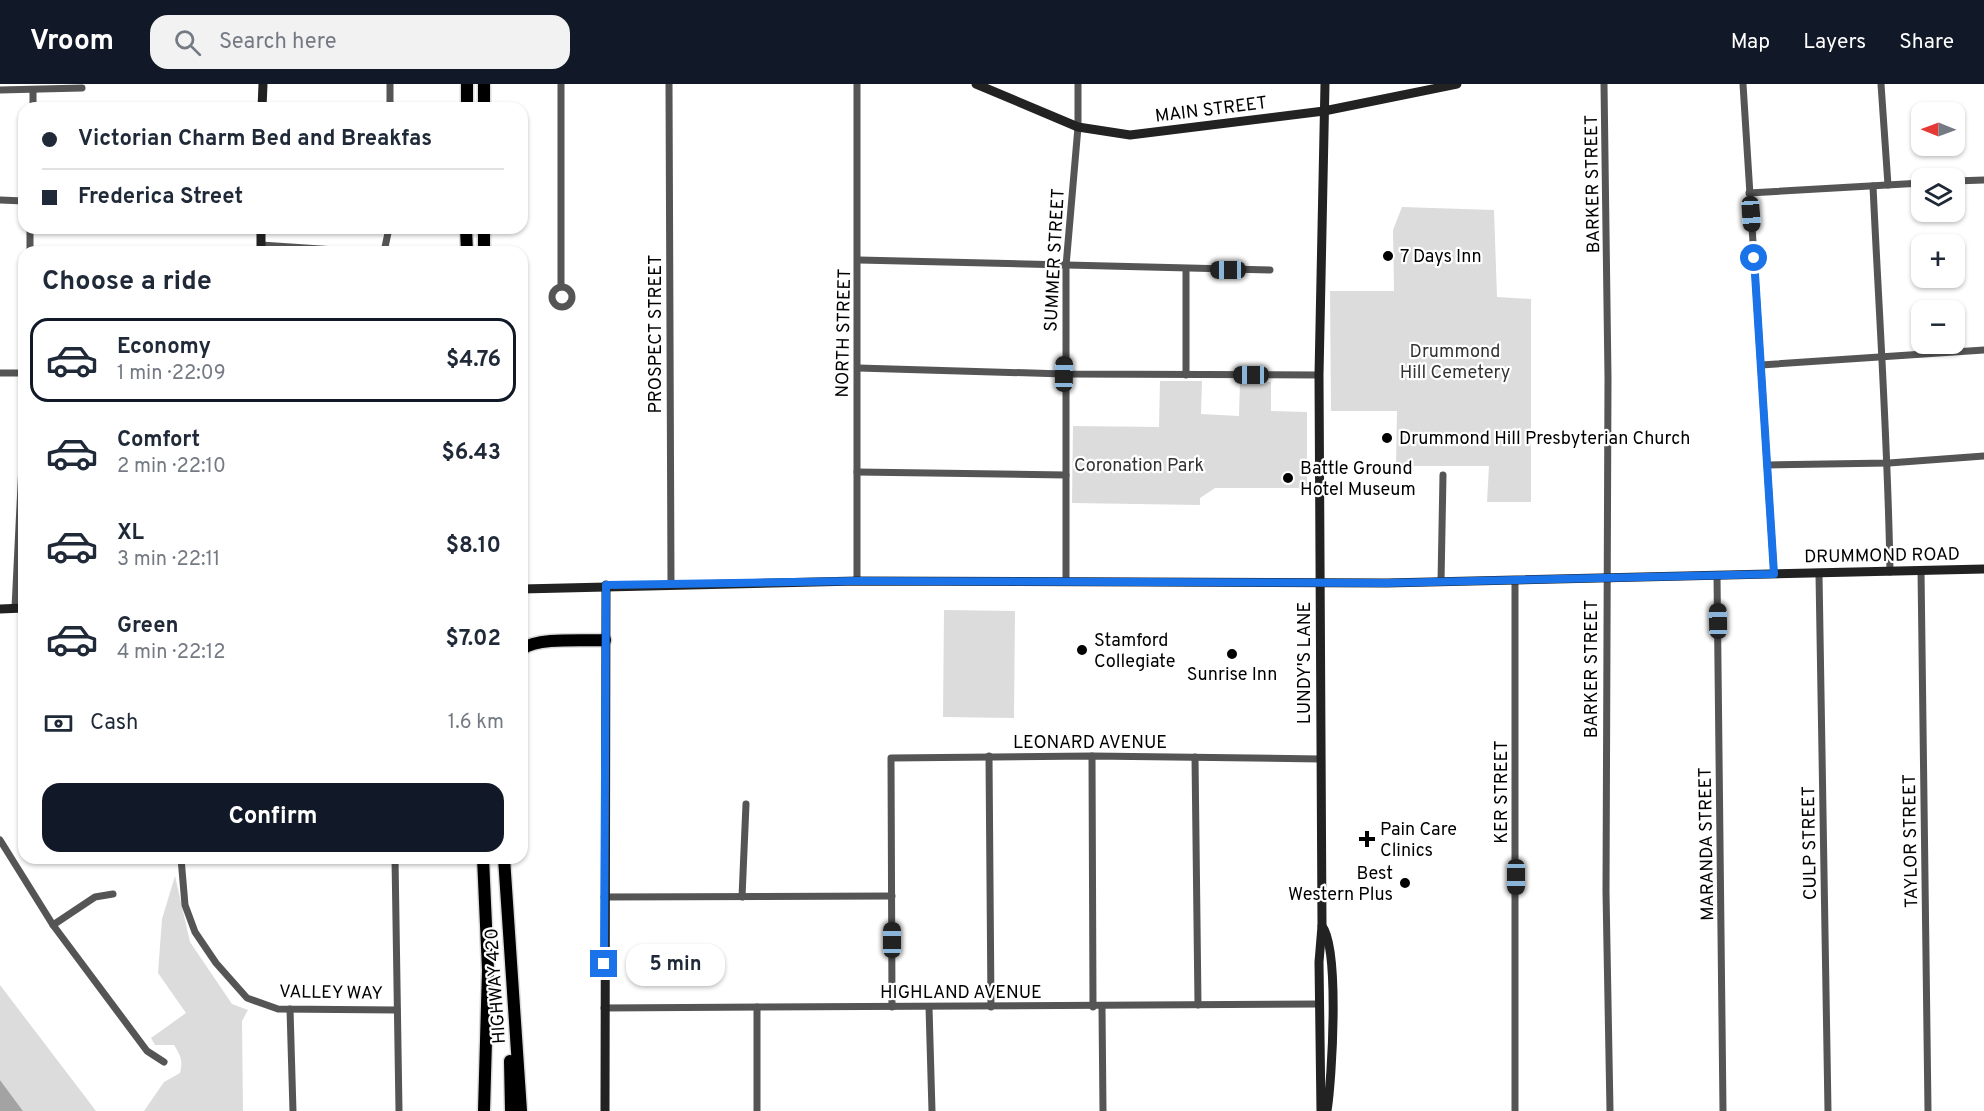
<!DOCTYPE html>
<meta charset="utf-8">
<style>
:root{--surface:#fff;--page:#f2f2f3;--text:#1f2937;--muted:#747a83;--line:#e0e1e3;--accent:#111827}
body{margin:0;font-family:Overpass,sans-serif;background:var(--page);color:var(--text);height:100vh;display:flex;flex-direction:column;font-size:22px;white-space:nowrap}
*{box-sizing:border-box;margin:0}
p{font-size:20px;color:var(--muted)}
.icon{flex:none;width:33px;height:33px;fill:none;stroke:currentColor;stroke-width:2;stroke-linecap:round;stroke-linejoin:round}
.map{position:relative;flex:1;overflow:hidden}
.sheet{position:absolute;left:18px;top:162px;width:510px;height:618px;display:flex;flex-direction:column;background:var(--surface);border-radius:18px;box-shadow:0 2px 4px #0004}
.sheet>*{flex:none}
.guide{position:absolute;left:18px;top:18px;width:510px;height:132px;border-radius:18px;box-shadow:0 2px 4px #0004;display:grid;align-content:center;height:132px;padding:0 24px;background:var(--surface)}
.needle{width:39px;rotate:271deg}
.buttons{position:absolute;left:1911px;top:18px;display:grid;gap:12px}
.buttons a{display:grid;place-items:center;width:54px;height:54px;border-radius:12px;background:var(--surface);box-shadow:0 2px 4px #0004;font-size:30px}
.end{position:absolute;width:27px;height:27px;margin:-14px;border:8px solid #1a73e8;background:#fff;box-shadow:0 0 0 3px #fff}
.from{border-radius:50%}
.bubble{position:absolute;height:42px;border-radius:18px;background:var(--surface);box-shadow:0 2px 4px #0004;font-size:20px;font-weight:700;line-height:42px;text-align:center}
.car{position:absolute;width:18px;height:36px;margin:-18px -9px;border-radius:8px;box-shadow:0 0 4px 2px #0007;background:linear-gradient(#222 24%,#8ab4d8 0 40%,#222 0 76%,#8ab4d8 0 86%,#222 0)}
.guide b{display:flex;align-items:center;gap:21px;height:57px;font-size:22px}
.guide b+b{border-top:2px solid var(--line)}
.guide i{width:15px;height:15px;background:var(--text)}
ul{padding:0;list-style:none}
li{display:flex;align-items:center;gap:18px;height:84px;margin:0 12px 9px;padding:0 12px;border:3px solid transparent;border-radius:18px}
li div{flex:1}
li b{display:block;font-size:22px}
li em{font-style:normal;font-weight:700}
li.selected{border-color:var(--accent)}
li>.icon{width:54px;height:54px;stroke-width:1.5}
h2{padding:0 24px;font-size:27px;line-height:72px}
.pay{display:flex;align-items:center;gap:15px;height:66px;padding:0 24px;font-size:22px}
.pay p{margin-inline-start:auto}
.action{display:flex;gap:12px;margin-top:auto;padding:12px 24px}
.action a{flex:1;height:69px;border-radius:18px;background:var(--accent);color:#fff;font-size:24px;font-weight:700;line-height:69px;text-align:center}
header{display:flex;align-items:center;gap:36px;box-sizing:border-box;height:84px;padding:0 30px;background:var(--accent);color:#fff}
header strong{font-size:28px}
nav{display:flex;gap:33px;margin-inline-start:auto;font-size:21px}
.search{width:420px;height:54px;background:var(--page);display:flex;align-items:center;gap:15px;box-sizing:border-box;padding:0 21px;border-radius:18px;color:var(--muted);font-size:22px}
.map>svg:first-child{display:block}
.green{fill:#dcdcdc}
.water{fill:#a3a3a3}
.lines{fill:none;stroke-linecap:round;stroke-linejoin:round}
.highway-casing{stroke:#dbdbdb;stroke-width:15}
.street{stroke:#555;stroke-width:7}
.secondary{stroke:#222;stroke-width:9}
.highway{stroke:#000;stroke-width:12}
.route{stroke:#1a73e8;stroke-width:8}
.poi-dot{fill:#000;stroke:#fff;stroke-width:2}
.labels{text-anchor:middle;stroke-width:4.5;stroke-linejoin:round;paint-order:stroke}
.street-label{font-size:18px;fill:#000;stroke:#fff}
.poi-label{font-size:18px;fill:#000;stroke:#fff;text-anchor:start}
.park-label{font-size:18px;fill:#333;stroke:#fff}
</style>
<header>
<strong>Vroom</strong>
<div class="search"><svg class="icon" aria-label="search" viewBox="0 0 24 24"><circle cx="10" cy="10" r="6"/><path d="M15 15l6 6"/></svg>Search here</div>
<nav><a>Map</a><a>Layers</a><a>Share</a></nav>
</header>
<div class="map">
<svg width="1984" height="1027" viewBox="0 0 1984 1027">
<rect width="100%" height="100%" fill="#fff"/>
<g class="green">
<polygon points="1402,123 1494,126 1497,213 1531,215 1531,418 1487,418 1489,382 1396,382 1397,327 1331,327 1330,207 1394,207 1393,146"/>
<polygon points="1160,297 1202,297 1201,330 1239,332 1240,297 1271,298 1271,327 1307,328 1307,404 1215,404 1200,414 1200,421 1072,419 1073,342 1159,343"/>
<polygon points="944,526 1015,527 1014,634 943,633"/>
<path d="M175 792 190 858 232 920 248 926 242 937 243 1027H144L164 998 180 989C183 977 181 972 174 961H155L151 954 186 929 158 889 162 835Z"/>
<polygon points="0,901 96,1027 23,1027 0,996"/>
</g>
<polygon class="water" points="0,996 23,1027 0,1027"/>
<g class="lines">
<defs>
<g id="highway">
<polyline points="467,24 467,0"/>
<polyline points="484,24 484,0"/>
<polyline points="466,144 467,168"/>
<polyline points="484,168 484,144"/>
<path d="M522 565C539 553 583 557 605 556"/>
<polyline points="483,774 488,886 484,1027"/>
<polyline points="504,774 521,1027"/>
<polyline points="510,977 511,1027"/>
</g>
</defs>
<use href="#highway" class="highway-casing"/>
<g class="street">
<polyline points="561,0 561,203"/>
<polyline points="669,0 671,500"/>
<polyline points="857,0 857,497"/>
<polyline points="1604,0 1608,294 1606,808 1610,1027"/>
<polyline points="1743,0 1774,490"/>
<polyline points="1881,0 1888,101"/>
<polyline points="0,6 82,4"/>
<polyline points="33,24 33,7"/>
<polyline points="390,24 390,0"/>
<polyline points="1954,97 1984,96"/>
<path d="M1873 102C1879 231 1888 359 1890 488"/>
<polyline points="1749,109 1922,99"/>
<polyline points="0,116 24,117"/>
<polyline points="261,161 365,168"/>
<polyline points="30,168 30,144"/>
<polyline points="384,168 389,144"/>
<polyline points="859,176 1270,186"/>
<circle cx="562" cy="213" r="10"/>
<polyline points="1761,281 1984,266"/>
<polyline points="858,284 1064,290 1319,291"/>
<polyline points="0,289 24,289"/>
<polyline points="1186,291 1186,186"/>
<polyline points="1767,381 1889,379 1984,372"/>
<polyline points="857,388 1066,391"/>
<polyline points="1921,486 1928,1027"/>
<polyline points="1819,490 1828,1027"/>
<polyline points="1717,492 1723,1027"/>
<polyline points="1515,496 1515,1027"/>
<polyline points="1066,498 1066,182 1078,43 1078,0"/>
<polyline points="1441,498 1443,391"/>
<polyline points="15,524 24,340"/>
<polyline points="989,672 991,923"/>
<polyline points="1092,672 1093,923"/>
<polyline points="1195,673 1198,921"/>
<polyline points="0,756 53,841 147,967 164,978"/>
<polyline points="181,774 185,821 195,848 216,879 247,914 278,925 397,926"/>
<polyline points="395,774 399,1027"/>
<polyline points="604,813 892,812"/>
<polyline points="742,813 746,720"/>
<polyline points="53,841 95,813 113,810"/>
<polyline points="757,923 757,1027"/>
<polyline points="892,923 891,674 1092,672 1321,675"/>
<polyline points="929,923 932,1027"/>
<polyline points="1102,923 1103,1027"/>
<polyline points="604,924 1319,920"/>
<polyline points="290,925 293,1027"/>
</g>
<g class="secondary">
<polyline points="976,0 1078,43 1130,51 1324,27 1457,0"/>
<polyline points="262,24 263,0"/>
<polyline points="261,168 261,144"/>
<polyline points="522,505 857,497 1387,499 1984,485"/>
<polyline points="0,525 24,524"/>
<path d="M1322 842C1340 865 1332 995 1327 1027"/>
<polyline points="605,1027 606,501"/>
<polyline points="1321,1027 1319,878 1322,842 1319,291 1325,0"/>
</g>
<use href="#highway" class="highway"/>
</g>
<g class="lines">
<polyline class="route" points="604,880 606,501 857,497 1387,499 1774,490 1754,174"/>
</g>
<g class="poi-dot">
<circle cx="1388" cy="172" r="6"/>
<circle cx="1387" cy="354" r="6"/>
<circle cx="1288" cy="394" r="6"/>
<circle cx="1082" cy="566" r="6"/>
<circle cx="1232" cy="570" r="6"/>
<path d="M1364 746h6v6h6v6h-6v6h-6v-6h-6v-6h6z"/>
<circle cx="1405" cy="799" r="6"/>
</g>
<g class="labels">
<g class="street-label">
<text transform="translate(1211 25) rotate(-7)" y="6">MAIN STREET</text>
<text transform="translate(1592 100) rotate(-91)" y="6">BARKER STREET</text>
<text transform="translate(1054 176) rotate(-87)" y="6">SUMMER STREET</text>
<text transform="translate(843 249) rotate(-89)" y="6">NORTH STREET</text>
<text transform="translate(655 250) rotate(-90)" y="6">PROSPECT STREET</text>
<text transform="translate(1882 471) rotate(-1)" y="6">DRUMMOND ROAD</text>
<text transform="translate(1304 579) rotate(-90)" y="6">LUNDY'S LANE</text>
<text transform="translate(1591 585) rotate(-90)" y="6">BARKER STREET</text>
<text x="1090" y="664">LEONARD AVENUE</text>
<text transform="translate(1501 708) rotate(-90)" y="6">KER STREET</text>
<text transform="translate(1910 757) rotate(-91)" y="6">TAYLOR STREET</text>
<text transform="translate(1809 759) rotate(-91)" y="6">CULP STREET</text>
<text transform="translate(1706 760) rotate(-91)" y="6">MARANDA STREET</text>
<text transform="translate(495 902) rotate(-94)" y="6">HIGHWAY 420</text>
<text transform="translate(331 908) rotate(1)" y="6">VALLEY WAY</text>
<text x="961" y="914">HIGHLAND AVENUE</text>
</g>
<g class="poi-label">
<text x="1400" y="178">7 Days Inn</text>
<text x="1399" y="360">Drummond Hill Presbyterian Church</text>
<text x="1300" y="390">Battle Ground<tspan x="1300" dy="21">Hotel Museum</tspan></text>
<text x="1094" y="562">Stamford<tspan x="1094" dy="21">Collegiate</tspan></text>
<text x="1232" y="596" text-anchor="middle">Sunrise Inn</text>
<text x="1380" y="751">Pain Care<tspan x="1380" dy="21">Clinics</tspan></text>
<text x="1393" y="795" text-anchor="end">Best<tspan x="1393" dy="21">Western Plus</tspan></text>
</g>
<g class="park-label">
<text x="1455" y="273">Drummond<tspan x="1455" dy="21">Hill Cemetery</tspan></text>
<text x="1139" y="387">Coronation Park</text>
</g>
</g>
</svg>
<div class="buttons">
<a><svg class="needle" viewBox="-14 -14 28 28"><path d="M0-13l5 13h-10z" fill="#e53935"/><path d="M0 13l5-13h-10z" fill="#747a83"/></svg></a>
<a><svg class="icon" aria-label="layers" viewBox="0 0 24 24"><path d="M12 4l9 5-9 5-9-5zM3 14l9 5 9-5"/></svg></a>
<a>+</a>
<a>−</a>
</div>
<i class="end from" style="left:1754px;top:174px"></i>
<i class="end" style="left:604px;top:880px"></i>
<div class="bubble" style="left:626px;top:860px;width:99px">5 min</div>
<i class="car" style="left:1751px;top:130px;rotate:176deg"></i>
<i class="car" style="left:1228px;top:186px;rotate:270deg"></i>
<i class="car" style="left:1064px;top:290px;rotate:1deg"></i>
<i class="car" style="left:1251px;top:291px;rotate:270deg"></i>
<i class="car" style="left:1718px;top:537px;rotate:359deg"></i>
<i class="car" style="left:1516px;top:793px;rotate:180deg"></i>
<i class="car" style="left:892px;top:856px;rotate:0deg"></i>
<div class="guide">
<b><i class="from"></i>Victorian Charm Bed and Breakfas</b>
<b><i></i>Frederica Street</b>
</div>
<section class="sheet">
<h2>Choose a ride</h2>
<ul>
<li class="selected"><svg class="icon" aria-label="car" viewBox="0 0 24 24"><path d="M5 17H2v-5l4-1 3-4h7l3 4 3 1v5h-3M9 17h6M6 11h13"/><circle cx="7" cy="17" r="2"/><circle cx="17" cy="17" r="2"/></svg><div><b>Economy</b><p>1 min · 22:09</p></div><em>$4.76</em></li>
<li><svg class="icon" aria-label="car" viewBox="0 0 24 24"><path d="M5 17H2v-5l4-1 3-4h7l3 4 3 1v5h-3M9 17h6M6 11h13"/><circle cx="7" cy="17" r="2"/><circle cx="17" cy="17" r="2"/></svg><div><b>Comfort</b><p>2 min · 22:10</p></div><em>$6.43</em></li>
<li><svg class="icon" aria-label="car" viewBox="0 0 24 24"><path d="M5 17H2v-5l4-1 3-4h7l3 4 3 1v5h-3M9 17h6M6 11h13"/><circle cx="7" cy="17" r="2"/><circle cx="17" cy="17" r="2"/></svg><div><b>XL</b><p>3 min · 22:11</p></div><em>$8.10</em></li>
<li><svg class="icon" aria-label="car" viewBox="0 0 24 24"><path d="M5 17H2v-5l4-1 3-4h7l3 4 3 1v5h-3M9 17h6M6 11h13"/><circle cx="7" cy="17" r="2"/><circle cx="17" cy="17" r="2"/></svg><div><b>Green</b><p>4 min · 22:12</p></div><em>$7.02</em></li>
</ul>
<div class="pay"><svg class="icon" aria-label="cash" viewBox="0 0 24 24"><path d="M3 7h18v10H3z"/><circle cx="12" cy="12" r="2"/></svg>Cash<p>1.6 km</p></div>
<div class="action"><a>Confirm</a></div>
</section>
</div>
